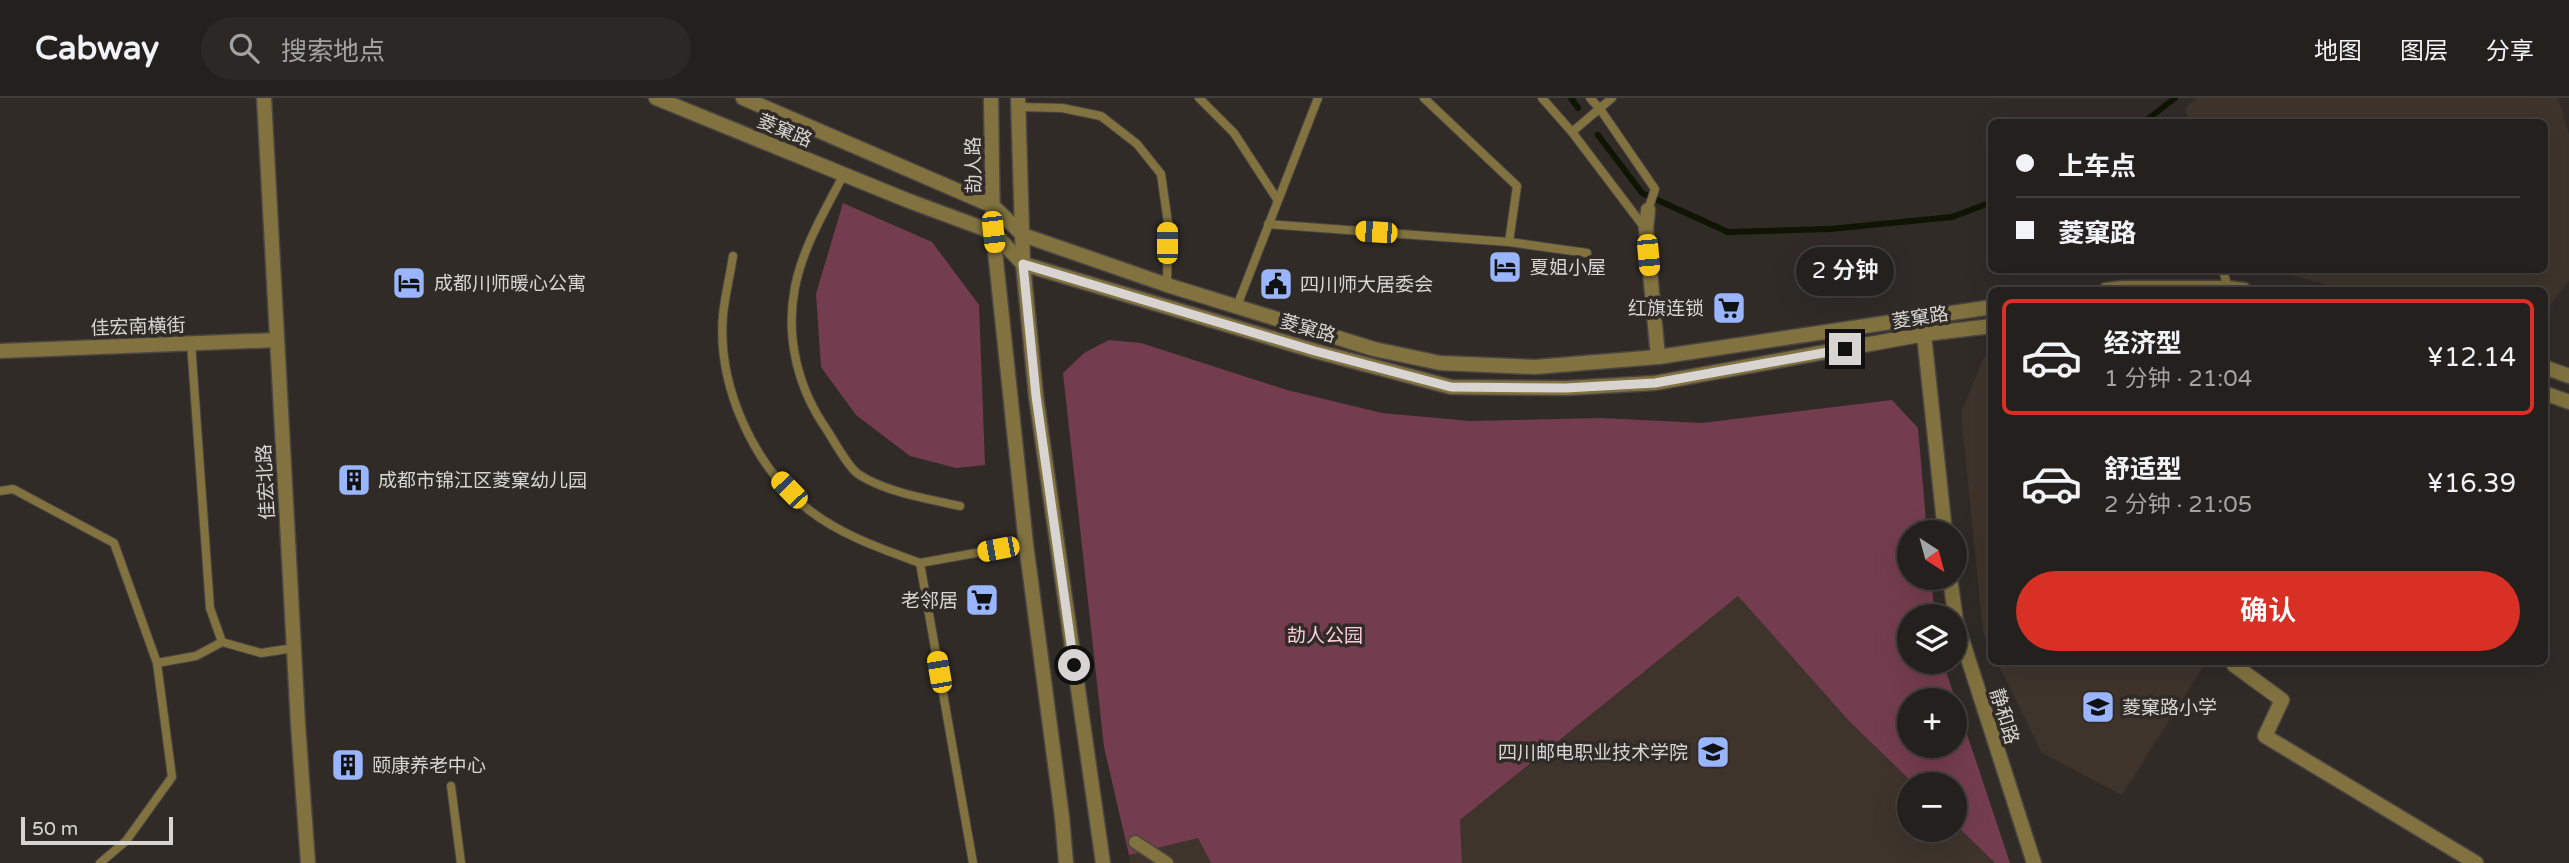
<!DOCTYPE html>
<html lang="zh">
<meta charset="utf-8">
<style>
:root{--surface:#24201d;--page:#2c2826;--text:#f1f3f6;--muted:#a3a3a4;--line:#413e3b;--accent:#d93025}
body{margin:0;font-family:"Varela Round","Noto Sans SC",sans-serif;background:var(--page);color:var(--text);height:100vh;display:flex;flex-direction:column;font-size:26px;white-space:nowrap}
*{box-sizing:border-box;margin:0}
p{font-size:23px;color:var(--muted)}
.icon{flex:none;width:38px;height:38px;fill:none;stroke:currentColor;stroke-width:2;stroke-linecap:round;stroke-linejoin:round}
.map{position:relative;flex:1;overflow:hidden}
.sheet{position:absolute;left:1988px;top:189px;width:560px;height:378px;display:flex;flex-direction:column;background:var(--surface);border-radius:10px;box-shadow:0 7px 28px #0002,0 0 0 2px var(--line)}
.sheet>*{flex:none}
.top-card{position:absolute;left:1988px;top:21px;width:560px;height:154px;border-radius:10px;box-shadow:0 7px 28px #0002,0 0 0 2px var(--line);display:grid;align-content:center;height:154px;padding:0 28px;background:var(--surface)}
.needle{width:46px;rotate:144deg}
.tools{position:absolute;left:1897px;top:422px;display:grid;gap:14px}
.tools a{display:grid;place-items:center;width:70px;height:70px;border-radius:50%;background:var(--surface);box-shadow:0 7px 28px #0002,0 0 0 2px var(--line);font-size:35px}
.scale{position:absolute;left:21px;bottom:18px;width:152px;box-sizing:border-box;padding-left:7px;border:4px solid #d7d4d1;border-top:0;font-size:19px;line-height:24px;white-space:nowrap;color:#d7d4d1;-webkit-text-stroke:5px #302b27;paint-order:stroke}
.end{position:absolute;width:32px;height:32px;margin:-16px;border:9px solid #d7d4d1;background:#111;box-shadow:0 0 0 4px #111}
.from{border-radius:50%}
.bubble{position:absolute;height:49px;border-radius:24px;background:var(--surface);box-shadow:0 7px 28px #0002,0 0 0 2px var(--line);font-size:23px;font-weight:600;line-height:49px;text-align:center}
.car{position:absolute;width:21px;height:42px;margin:-21px -10px;border-radius:9px;box-shadow:0 0 5px 2px #0007;background:linear-gradient(#f5c518 24%,#345 0 40%,#f5c518 0 76%,#345 0 86%,#f5c518 0)}
.top-card b{display:flex;align-items:center;gap:24px;height:66px;font-size:26px}
.top-card b+b{border-top:2px solid var(--line)}
.top-card i{width:18px;height:18px;background:var(--text)}
ul{padding:12px 0 0;list-style:none}
li{display:flex;align-items:center;gap:21px;height:116px;margin:0 14px 10px;padding:0 14px;border:4px solid transparent;border-radius:10px}
li div{flex:1}
li b{display:block;font-size:26px}
li em{font-style:normal;font-weight:600}
li.active{border-color:var(--accent)}
li>.icon{width:63px;height:63px;stroke-width:1.5}
.action{display:flex;gap:14px;margin-top:auto;padding:14px 28px}
.action a{flex:1;height:80px;border-radius:42px;background:var(--accent);color:#fff;font-size:28px;font-weight:600;line-height:80px;text-align:center}
header{display:flex;align-items:center;gap:42px;box-sizing:border-box;height:98px;padding:0 35px;background:var(--surface);border-bottom:2px solid var(--line)}
header strong{font-size:33px}
nav{display:flex;gap:38px;margin-inline-start:auto;font-size:24px}
.search{width:490px;height:63px;background:var(--page);display:flex;align-items:center;gap:18px;box-sizing:border-box;padding:0 24px;border-radius:38px;color:var(--muted);font-size:26px}
.map>svg:first-child{display:block}
.built{fill:#3e342c}
.green{fill:#743d4f;fill-rule:evenodd}
.lines{fill:none;stroke-linecap:round;stroke-linejoin:round}
.stream{stroke:#0e1502;stroke-width:6}
.service-casing{stroke:#4b4642;stroke-width:10}
.pedestrian-casing{stroke:#4b4642;stroke-width:15}
.minor-casing{stroke:#4b4642;stroke-width:17}
.tertiary-casing{stroke:#4b4642;stroke-width:17}
.service{stroke:#81723f;stroke-width:8}
.pedestrian{stroke:#81723f;stroke-width:12}
.minor{stroke:#81723f;stroke-width:14}
.tertiary{stroke:#81723f;stroke-width:14}
.route{stroke:#d7d4d1;stroke-width:9}
.labels{text-anchor:middle;stroke-width:7;stroke-linejoin:round;paint-order:stroke}
.street-label{font-size:19px;fill:#d7d4d1;stroke:#302b27}
.poi-label{font-size:19px;fill:#d7d4d1;stroke:#302b27;text-anchor:start}
.park-label{font-size:19px;fill:#faceda;stroke:#302b27}
</style>
<header>
<strong>Cabway</strong>
<div class="search"><svg class="icon" aria-label="search" viewBox="0 0 24 24"><circle cx="10" cy="10" r="6"/><path d="M15 15l6 6"/></svg>搜索地点</div>
<nav><a>地图</a><a>图层</a><a>分享</a></nav>
</header>
<div class="map">
<svg width="2569" height="765" viewBox="0 0 2569 765">
<rect width="100%" height="100%" fill="#302b27"/>
<g class="built">
<polygon points="2197,0 2558,0 2569,36 2569,183 2545,213 2544,192 2345,192 2272,172 2544,172 2544,24 2189,24 2185,10"/>
<polygon points="1991,257 1991,551 1983,534 1961,315 1984,259"/>
<polygon points="1738,498 1849,623 1914,686 1909,686 1909,732 1955,732 1955,726 1995,765 1462,765 1460,722"/>
<polygon points="1997,564 2206,564 2122,697 2042,655"/>
<polygon points="1198,740 1211,765 1130,765 1129,757"/>
</g>
<g class="green">
<polygon points="843,105 932,144 979,207 985,367 956,370 910,358 856,317 821,269 816,196"/>
<path d="M1109 242 1141 245 1287 292 1382 315 1470 323 1601 320 1702 325 1892 302 1918 330 1927 434H1909V480H1931L1935 518H1909V564H1943L2010 765H1995L1955 726V686H1914L1849 623 1738 498 1460 722 1462 765H1211L1198 740 1129 757 1104 649 1063 275 1084 255ZM1909 602H1955V648H1909Z"/>
</g>
<g class="lines">
<g class="stream">
<polyline points="1571,0 1578,10"/>
<polyline points="2144,24 2175,0"/>
<polyline points="1598,37 1642,95 1728,134 1830,131 1952,119 1992,104"/>
</g>
<defs>
<g id="service">
<polyline points="1199,0 1234,35 1277,101"/>
<polyline points="1424,0 1517,88 1509,144"/>
<polyline points="1542,0 1572,34"/>
<polyline points="1590,0 1600,11 1655,91 1648,112"/>
<polyline points="1612,0 1572,34 1644,129"/>
<polyline points="1018,9 1062,10 1101,18 1137,46 1161,76 1168,125 1167,187"/>
<path d="M844 76C825 112 803 149 795 189 785 239 798 291 827 332 834 343 848 369 858 376 885 394 928 401 960 408"/>
<polyline points="1268,126 1509,144 1587,155"/>
<path d="M733 158C730 178 725 197 723 217 717 287 753 368 809 412 841 437 882 451 920 465"/>
<polyline points="2223,172 2228,190"/>
<polyline points="1237,208 1318,0"/>
<polyline points="191,245 210,510 222,544 261,555 294,550"/>
<polyline points="0,393 13,391 114,445 157,565 172,679 126,743 100,765"/>
<polyline points="157,565 196,558 222,544"/>
<polyline points="451,688 461,765"/>
<polyline points="973,765 920,465 1026,446"/>
</g>
<polyline id="pedestrian" points="1135,744 1167,765"/>
<g id="minor">
<polyline points="264,0 298,626 308,765"/>
<polyline points="1648,112 1646,131 1658,259"/>
<polyline points="1922,218 1945,434"/>
<polyline points="0,253 277,242"/>
<polyline points="1950,480 1956,523 2034,765"/>
<polyline points="2236,564 2234,567 2282,602 2265,638 2476,765"/>
</g>
<g id="tertiary">
<polyline points="656,0 909,103 993,134 1023,166 1315,253 1451,289 1566,290 1655,285 1925,236 1992,228"/>
<polyline points="743,0 993,108 1023,137 1167,187 1374,251 1440,265 1535,269 1658,259 1992,209"/>
<polyline points="991,0 993,134 1026,446 1062,719 1066,765"/>
<polyline points="1018,0 1023,166 1036,298 1103,765"/>
<polyline points="2106,192 2122,190 2228,190 2244,192"/>
<polyline points="2544,269 2569,278"/>
<polyline points="2544,295 2569,304"/>
</g>
</defs>
<use href="#service" class="service-casing"/>
<use href="#pedestrian" class="pedestrian-casing"/>
<use href="#minor" class="minor-casing"/>
<use href="#tertiary" class="tertiary-casing"/>
<use href="#service" class="service"/>
<use href="#pedestrian" class="pedestrian"/>
<use href="#minor" class="minor"/>
<use href="#tertiary" class="tertiary"/>
</g>
<g class="lines">
<polyline class="route" points="1074,567 1036,298 1023,166 1315,253 1451,289 1566,290 1655,285 1845,251"/>
</g>
<defs>
<symbol id="hotel-square" viewBox="-11 -11 22 22"><rect x="-9" y="-9" width="18" height="18" rx="4" fill="#98b5fd" stroke="#302b27"/><path d="M-6-4.5h1.5V1H6V5H4.5V3h-9V5H-6ZM-4 0a1.8 1.8 0 1 1 3.6 0ZM.5 0V-2.5h3Q6-2.5 6 0Z" fill="#111"/></symbol>
<symbol id="civic-square" viewBox="-11 -11 22 22"><rect x="-9" y="-9" width="18" height="18" rx="4" fill="#98b5fd" stroke="#302b27"/><path d="M-.6-6.5H3V-4.5H.6V-3L4-1V1h2V6H-6V1h2V-1L-.6-3ZM-1.2 2.5V6h2.4V2.5Z" fill="#111"/></symbol>
<symbol id="supermarket-square" viewBox="-11 -11 22 22"><rect x="-9" y="-9" width="18" height="18" rx="4" fill="#98b5fd" stroke="#302b27"/><path d="M-6-5.5h2.5l.6 2H6L4.5 2H-2.5L-4.4-4H-6ZM-1.5 3.2a1.3 1.3 0 1 0 .1 0ZM3 3.2a1.3 1.3 0 1 0 .1 0Z" fill="#111"/></symbol>
<symbol id="building-square" viewBox="-11 -11 22 22"><rect x="-9" y="-9" width="18" height="18" rx="4" fill="#98b5fd" stroke="#302b27"/><path d="M-4-6H4V6H1V3H-1V6H-4ZM-2.5-4.3h1.7v1.8h-1.7ZM.8-4.3h1.7v1.8H.8ZM-2.5-1h1.7V.8h-1.7ZM.8-1h1.7V.8H.8Z" fill="#111"/></symbol>
<symbol id="school-square" viewBox="-11 -11 22 22"><rect x="-9" y="-9" width="18" height="18" rx="4" fill="#98b5fd" stroke="#302b27"/><path d="M0-5L7-2L0 1L-7-2ZM-4 1L0 2.5L4 1V4Q0 6-4 4Z" fill="#111"/></symbol>
<symbol id="university-square" viewBox="-11 -11 22 22"><rect x="-9" y="-9" width="18" height="18" rx="4" fill="#98b5fd" stroke="#302b27"/><path d="M0-5L7-2L0 1L-7-2ZM-4 1L0 2.5L4 1V4Q0 6-4 4Z" fill="#111"/></symbol>
</defs>
<g fill-rule="evenodd">
<use href="#hotel-square" x="1486" y="150" width="38" height="38"/>
<use href="#hotel-square" x="390" y="166" width="38" height="38"/>
<use href="#civic-square" x="1257" y="167" width="38" height="38"/>
<use href="#supermarket-square" x="1710" y="191" width="38" height="38"/>
<use href="#building-square" x="335" y="363" width="38" height="38"/>
<use href="#supermarket-square" x="963" y="483" width="38" height="38"/>
<use href="#school-square" x="2079" y="590" width="38" height="38"/>
<use href="#university-square" x="1694" y="635" width="38" height="38"/>
<use href="#building-square" x="329" y="648" width="38" height="38"/>
</g>
<g class="labels">
<g class="street-label">
<text transform="translate(785 32) rotate(22)" y="7">菱窠路</text>
<text transform="translate(973 67) rotate(-91)" y="7">劼人路</text>
<text transform="translate(1920 219) rotate(-9)" y="7">菱窠路</text>
<text transform="translate(138 228) rotate(-2)" y="7">佳宏南横街</text>
<text transform="translate(1308 230) rotate(16)" y="7">菱窠路</text>
<text transform="translate(265 384) rotate(-93)" y="7">佳宏北路</text>
<text transform="translate(2005 618) rotate(73)" y="7">静和路</text>
</g>
<g class="poi-label">
<text x="1530" y="176">夏姐小屋</text>
<text x="434" y="192">成都川师暖心公寓</text>
<text x="1300" y="193">四川师大居委会</text>
<text x="1704" y="217" text-anchor="end">红旗连锁</text>
<text x="378" y="389">成都市锦江区菱窠幼儿园</text>
<text x="958" y="509" text-anchor="end">老邻居</text>
<text x="2122" y="616">菱窠路小学</text>
<text x="1688" y="661" text-anchor="end">四川邮电职业技术学院</text>
<text x="372" y="674">颐康养老中心</text>
</g>
<g class="park-label">
<text x="1325" y="544">劼人公园</text>
</g>
</g>
</svg>
<div class="tools">
<a><svg class="needle" viewBox="-14 -14 28 28"><path d="M0-13l5 13h-10z" fill="#e53935"/><path d="M0 13l5-13h-10z" fill="#a3a3a4"/></svg></a>
<a><svg class="icon" aria-label="layers" viewBox="0 0 24 24"><path d="M12 4l9 5-9 5-9-5zM3 14l9 5 9-5"/></svg></a>
<a>+</a>
<a>−</a>
</div>
<div class="scale">50 m</div>
<i class="end from" style="left:1074px;top:567px"></i>
<i class="end" style="left:1845px;top:251px"></i>
<div class="bubble" style="left:1796px;top:149px;width:98px">2 分钟</div>
<i class="car" style="left:993px;top:134px;rotate:174deg"></i>
<i class="car" style="left:1376px;top:134px;rotate:274deg"></i>
<i class="car" style="left:1167px;top:145px;rotate:0deg"></i>
<i class="car" style="left:1648px;top:157px;rotate:175deg"></i>
<i class="car" style="left:789px;top:392px;rotate:316deg"></i>
<i class="car" style="left:998px;top:451px;rotate:259deg"></i>
<i class="car" style="left:939px;top:574px;rotate:350deg"></i>
<div class="top-card">
<b><i class="from"></i>上车点</b>
<b><i></i>菱窠路</b>
</div>
<section class="sheet">
<ul>
<li class="active"><svg class="icon" aria-label="car" viewBox="0 0 24 24"><path d="M5 17H2v-5l4-1 3-4h7l3 4 3 1v5h-3M9 17h6M6 11h13"/><circle cx="7" cy="17" r="2"/><circle cx="17" cy="17" r="2"/></svg><div><b>经济型</b><p>1 分钟 · 21:04</p></div><em>¥12.14</em></li>
<li><svg class="icon" aria-label="car" viewBox="0 0 24 24"><path d="M5 17H2v-5l4-1 3-4h7l3 4 3 1v5h-3M9 17h6M6 11h13"/><circle cx="7" cy="17" r="2"/><circle cx="17" cy="17" r="2"/></svg><div><b>舒适型</b><p>2 分钟 · 21:05</p></div><em>¥16.39</em></li>
</ul>
<div class="action"><a>确认</a></div>
</section>
</div>
